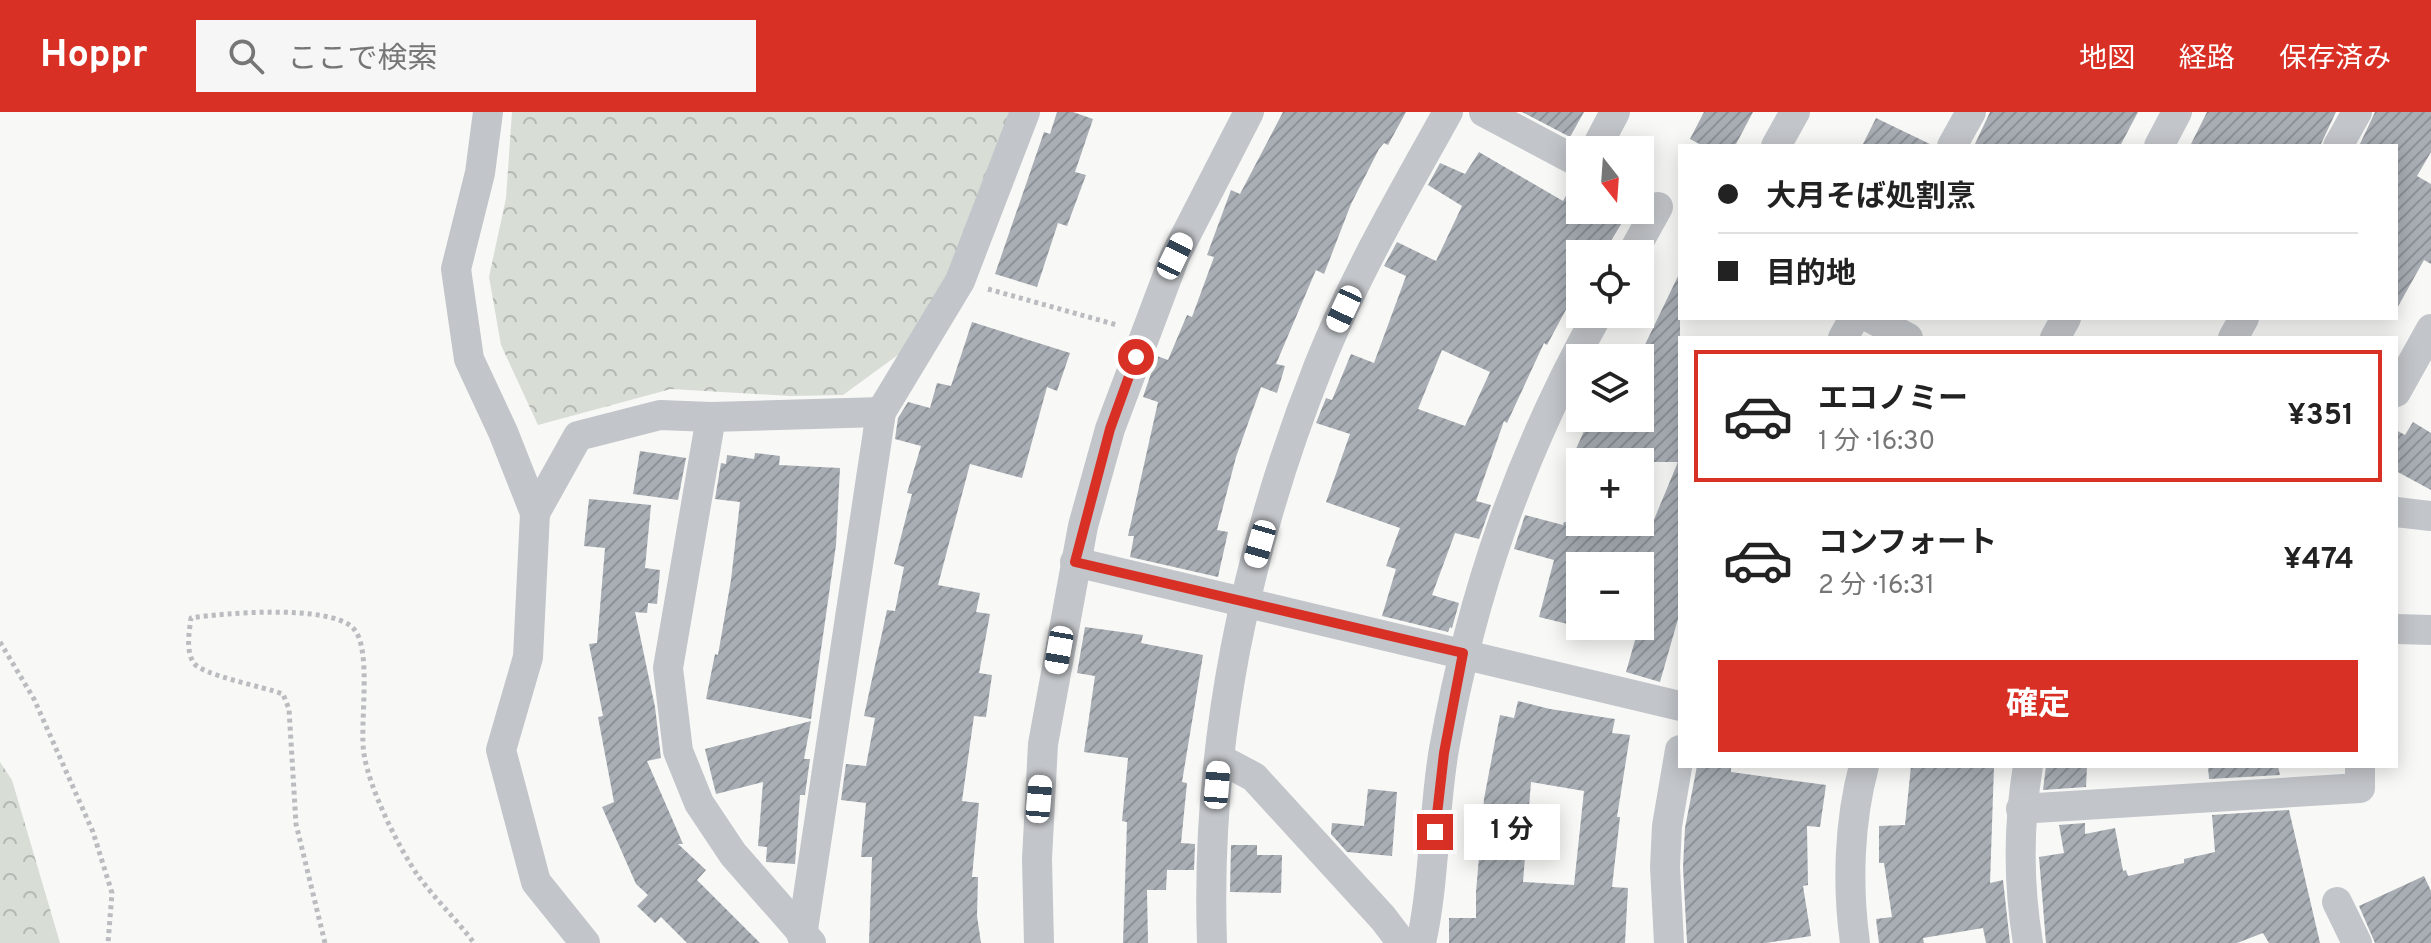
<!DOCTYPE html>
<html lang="ja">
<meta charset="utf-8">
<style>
:root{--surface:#fff;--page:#f6f6f6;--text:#222;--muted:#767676;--line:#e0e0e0;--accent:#d93025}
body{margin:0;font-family:Overpass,"Noto Sans JP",sans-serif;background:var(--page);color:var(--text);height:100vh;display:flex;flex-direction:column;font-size:30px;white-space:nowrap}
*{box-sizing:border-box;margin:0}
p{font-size:26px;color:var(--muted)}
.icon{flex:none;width:44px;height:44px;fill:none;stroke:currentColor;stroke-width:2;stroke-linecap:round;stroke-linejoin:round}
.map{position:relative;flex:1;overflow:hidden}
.sheet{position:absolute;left:1678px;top:224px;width:720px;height:432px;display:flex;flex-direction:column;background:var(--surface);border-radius:0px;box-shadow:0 4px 20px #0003}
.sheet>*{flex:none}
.top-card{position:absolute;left:1678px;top:32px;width:720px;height:176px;border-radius:0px;box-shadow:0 4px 20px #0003;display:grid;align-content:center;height:176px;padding:0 40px;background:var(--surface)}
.needle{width:52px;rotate:163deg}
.buttons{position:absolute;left:1566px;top:24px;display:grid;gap:16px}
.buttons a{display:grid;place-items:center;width:88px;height:88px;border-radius:0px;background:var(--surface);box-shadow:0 4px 20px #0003;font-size:40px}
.end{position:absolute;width:36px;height:36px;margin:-18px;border:10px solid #d93025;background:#fff;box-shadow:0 0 0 4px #fff}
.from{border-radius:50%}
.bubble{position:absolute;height:56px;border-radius:0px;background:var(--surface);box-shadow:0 4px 20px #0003;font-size:26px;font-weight:700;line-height:56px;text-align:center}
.car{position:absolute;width:24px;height:48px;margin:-24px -12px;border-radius:10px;box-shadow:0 0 6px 2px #0007;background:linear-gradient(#fff 24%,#345 0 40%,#fff 0 76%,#345 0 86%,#fff 0)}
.top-card b{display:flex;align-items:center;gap:28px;height:76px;font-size:30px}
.top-card b+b{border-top:2px solid var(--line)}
.top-card i{width:20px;height:20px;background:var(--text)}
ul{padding:14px 0 0;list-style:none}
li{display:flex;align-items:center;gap:24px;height:132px;margin:0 16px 12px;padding:0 24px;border:4px solid transparent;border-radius:0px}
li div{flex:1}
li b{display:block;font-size:30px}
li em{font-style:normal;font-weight:700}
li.selected{border-color:var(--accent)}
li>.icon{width:72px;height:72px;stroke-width:1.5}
.cta{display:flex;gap:16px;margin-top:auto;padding:16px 40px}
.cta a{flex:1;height:92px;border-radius:0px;background:var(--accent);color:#fff;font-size:32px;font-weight:700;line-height:92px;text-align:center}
header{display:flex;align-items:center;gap:48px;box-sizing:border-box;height:112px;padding:0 40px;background:var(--accent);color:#fff}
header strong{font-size:38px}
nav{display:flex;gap:44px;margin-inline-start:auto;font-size:28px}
.search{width:560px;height:72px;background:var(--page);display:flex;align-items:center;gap:20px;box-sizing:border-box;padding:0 28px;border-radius:0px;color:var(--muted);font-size:30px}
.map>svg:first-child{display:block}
.forest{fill:url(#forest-crowns)}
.building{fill:url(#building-hatch);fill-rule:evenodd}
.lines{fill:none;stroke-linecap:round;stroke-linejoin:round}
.path{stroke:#babcbf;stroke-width:5;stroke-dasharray:4 4;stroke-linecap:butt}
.minor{stroke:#c2c5c9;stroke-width:30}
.route{stroke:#d93025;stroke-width:10}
</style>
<header>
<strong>Hoppr</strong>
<div class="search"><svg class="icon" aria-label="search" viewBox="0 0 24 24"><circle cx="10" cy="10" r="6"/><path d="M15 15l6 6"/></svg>ここで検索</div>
<nav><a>地図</a><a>経路</a><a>保存済み</a></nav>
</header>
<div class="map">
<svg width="2431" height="831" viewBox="0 0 2431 831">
<defs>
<pattern id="forest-crowns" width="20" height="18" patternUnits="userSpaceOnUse" patternTransform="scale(2)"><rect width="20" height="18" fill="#d8ddd6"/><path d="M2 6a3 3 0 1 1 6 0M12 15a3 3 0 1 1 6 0" fill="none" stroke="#b3b8b3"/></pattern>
<pattern id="building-hatch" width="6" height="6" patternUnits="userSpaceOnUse" patternTransform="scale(2)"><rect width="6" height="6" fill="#a8aeb4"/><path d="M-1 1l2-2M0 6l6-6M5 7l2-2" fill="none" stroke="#8d9298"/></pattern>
</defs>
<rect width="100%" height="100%" fill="#f8f8f6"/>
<g class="forest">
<polygon points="512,0 1011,0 945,183 902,240 843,283 791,284 671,277 538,313 501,233 489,165 506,86"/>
<polygon points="0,650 12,668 60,831 0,831"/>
</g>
<g class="building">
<polygon points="1057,0 1073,0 1093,7 1075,60 1086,63 1067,114 1058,111 1037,175 995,162 1044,20 1050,22"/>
<polygon points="1283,0 1406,0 1388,33 1384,31 1379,37 1351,92 1324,162 1316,158 1276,252 1285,254 1277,281 1261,275 1236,345 1217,418 1228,420 1218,465 1130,445 1134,424 1128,424 1158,290 1143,285 1157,244 1168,248 1187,203 1192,205 1214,145 1207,143 1231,78 1240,82"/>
<polygon points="1522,0 1584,0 1570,25"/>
<polygon points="1704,0 1753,0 1735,34 1703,34 1690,27"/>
<polygon points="1990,0 2138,0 2120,34 1974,34"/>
<polygon points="2207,0 2336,0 2320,34 2190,34"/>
<polygon points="2375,0 2431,0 2431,40 2417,64 2431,72 2431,152 2424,148 2396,198 2396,34 2359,34"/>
<polygon points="1876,6 1934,34 1862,34"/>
<path d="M1479 40 1563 89 1575 68 1580 69V98H1604L1623 109 1603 142H1580V166L1567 191 1569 192 1547 233 1544 231 1507 311 1504 309 1476 389 1491 393 1479 427 1455 421 1432 483 1459 491 1452 516 1450 515 1448 520 1382 504 1396 457 1386 454 1400 416 1326 390 1350 322 1316 311 1326 286 1332 288 1351 242 1374 251 1406 164 1384 154 1397 130 1436 149 1462 94 1428 73 1440 51 1465 62ZM1442 238 1490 260 1465 314 1418 297Z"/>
<polygon points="1680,160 1680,500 1660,570 1626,560 1647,486 1640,484 1640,454 1580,454 1580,515 1539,505 1554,448 1514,437 1525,403 1563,413 1564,410 1653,410 1678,350 1570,350 1590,306 1640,306 1640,243"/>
<polygon points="972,210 1070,241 1057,279 1047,275 1022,366 970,352 938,473 980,481 976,500 990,502 979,561 992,563 986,605 974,604 962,689 979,691 972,765 978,765 977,804 981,831 869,831 872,745 861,745 866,691 841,688 846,652 866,654 875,606 864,604 887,498 895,499 904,455 894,452 912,382 907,381 921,334 895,327 898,306 908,290 930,296 937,271 951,274"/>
<polygon points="2413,310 2431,321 2431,378 2396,359 2396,318 2405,323"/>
<polygon points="640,339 686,346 678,388 633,382"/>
<polygon points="755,341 780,344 779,353 840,356 836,433 811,607 706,587 715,542 718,543 731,468 740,390 715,387 721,351 726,352 727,343 754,347"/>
<polygon points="589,387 651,393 645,456 660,458 657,492 648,491 647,501 635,500 655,595 661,646 647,649 683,732 678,732 706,758 697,768 760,831 687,831 661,805 655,811 637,794 648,783 636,772 602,695 614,690 598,605 603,604 589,532 597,531 605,436 584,434"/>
<polygon points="1085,515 1143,523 1141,531 1203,543 1182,670 1187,671 1181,731 1195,732 1194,758 1167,758 1166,778 1147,778 1148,831 1123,831 1127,710 1122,709 1128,646 1084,640 1095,564 1077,561"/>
<path d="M1518 589 1550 597 1615 607 1612 621 1630 623 1617 705H1620L1612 775 1628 776 1625 831H1449V806H1476V780L1484 687 1500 603 1514 606ZM1531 670 1584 679 1574 773 1523 770Z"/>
<polygon points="811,609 804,647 810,647 805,683 800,683 795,752 766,750 767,735 758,734 763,670 716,682 705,637"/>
<polygon points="1697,654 1731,654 1731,660 1826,673 1820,715 1807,714 1808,773 1803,774 1811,824 1766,831 1687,831 1683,755 1685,716"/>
<polygon points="1911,654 1994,654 1990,771 2003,768 2010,831 1986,831 1983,816 1923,826 1924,831 1879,831 1876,807 1892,805 1884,751 1879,751 1879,714 1905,713"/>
<polygon points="2046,654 2087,654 2086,675 2043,678"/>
<polygon points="2208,654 2278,654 2280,663 2209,667"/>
<polygon points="1368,677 1397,680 1392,744 1347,740 1331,722 1332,711 1364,714"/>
<polygon points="2289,698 2320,831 2269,831 2263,821 2237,831 2046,831 2039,745 2064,741 2059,713 2085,711 2085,722 2115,716 2123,759 2126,758 2128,764 2184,751 2184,747 2215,740 2212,703"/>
<polygon points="1231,733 1257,733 1257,743 1282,743 1281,781 1230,780"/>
<polygon points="2424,764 2431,779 2431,831 2375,831 2359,794"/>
</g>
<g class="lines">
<g class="path">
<polyline points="988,177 1117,213"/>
<polyline points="0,530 34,587 93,720 112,781 108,831"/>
<path d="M325 831 296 712 289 597 283 582C265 575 200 563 193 550 186 537 189 521 191 506 223 501 329 492 353 516 373 536 359 613 364 642 369 676 399 737 419 765 436 788 457 808 474 831"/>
</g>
<g class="minor">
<polyline points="488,0 480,61 456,157 469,247 503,320 535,401 528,545 501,638 536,770 585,831"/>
<polyline points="1484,0 1580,51"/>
<polyline points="1776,34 1795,0"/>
<polyline points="1952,34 1971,0"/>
<polyline points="2159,34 2177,0"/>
<polyline points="2338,34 2357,0"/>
<polyline points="1595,38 1615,0"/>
<polyline points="1632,142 1658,95"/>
<polyline points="1871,206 1908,226"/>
<polyline points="1843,226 1854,206"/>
<polyline points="2055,226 2066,206"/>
<polyline points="2233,226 2244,206"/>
<polyline points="2396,280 2431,217"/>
<polyline points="711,305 668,556 678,639 699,691 733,742 811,831"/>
<polyline points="2396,400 2431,404"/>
<polyline points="535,401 578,324 660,303 711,305 881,300"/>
<polyline points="1075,450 1680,594"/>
<polyline points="2396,517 2431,518"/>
<polyline points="1220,647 1254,665 1383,806 1402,831"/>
<path d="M2028 654C2018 714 2018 771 2028 831"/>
<polyline points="2021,697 2360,676 2360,654"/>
<polyline points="2337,790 2357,831"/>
<polyline points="802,824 881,300 960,169 1025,0"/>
<polyline points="1039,831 1037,747 1043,632 1083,414 1110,317 1175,144 1249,0"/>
<path d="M1212 831C1205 633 1246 436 1319 253 1354 165 1402 82 1448 0"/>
<path d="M1421 831C1435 767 1433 702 1444 637 1472 480 1520 342 1598 202"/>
<polyline points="1669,831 1665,755 1667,714 1680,638"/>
<path d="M1855 831C1847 773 1849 710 1864 654"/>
</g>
</g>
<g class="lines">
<polyline class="route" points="1136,245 1110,317 1075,450 1463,541 1444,641 1435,720"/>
</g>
</svg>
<div class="buttons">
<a><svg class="needle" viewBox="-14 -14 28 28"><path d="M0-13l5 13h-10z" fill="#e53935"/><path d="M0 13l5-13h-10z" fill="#767676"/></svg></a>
<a><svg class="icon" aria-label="locate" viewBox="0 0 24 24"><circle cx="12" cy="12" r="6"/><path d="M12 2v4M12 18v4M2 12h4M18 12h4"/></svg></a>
<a><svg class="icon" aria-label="layers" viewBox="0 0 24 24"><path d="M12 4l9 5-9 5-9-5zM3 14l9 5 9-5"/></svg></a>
<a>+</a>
<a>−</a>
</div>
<i class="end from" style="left:1136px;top:245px"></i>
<i class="end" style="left:1435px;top:720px"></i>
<div class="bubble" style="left:1464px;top:692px;width:96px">1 分</div>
<i class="car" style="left:1175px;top:144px;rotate:26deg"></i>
<i class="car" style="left:1344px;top:197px;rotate:205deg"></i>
<i class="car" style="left:1260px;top:432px;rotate:196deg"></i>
<i class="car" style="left:1059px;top:538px;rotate:190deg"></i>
<i class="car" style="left:1217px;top:673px;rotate:5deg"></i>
<i class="car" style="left:1039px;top:687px;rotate:5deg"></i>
<div class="top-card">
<b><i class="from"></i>大月そば処割烹</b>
<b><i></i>目的地</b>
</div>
<section class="sheet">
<ul>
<li class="selected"><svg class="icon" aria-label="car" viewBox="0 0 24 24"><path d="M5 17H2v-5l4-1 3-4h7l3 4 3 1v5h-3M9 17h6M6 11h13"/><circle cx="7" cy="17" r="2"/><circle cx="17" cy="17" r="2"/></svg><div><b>エコノミー</b><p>1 分 · 16:30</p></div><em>¥351</em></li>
<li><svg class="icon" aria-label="car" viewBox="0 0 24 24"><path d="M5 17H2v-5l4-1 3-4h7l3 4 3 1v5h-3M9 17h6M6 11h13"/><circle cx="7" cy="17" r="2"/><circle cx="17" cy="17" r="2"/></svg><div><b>コンフォート</b><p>2 分 · 16:31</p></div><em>¥474</em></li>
</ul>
<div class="cta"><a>確定</a></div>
</section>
</div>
